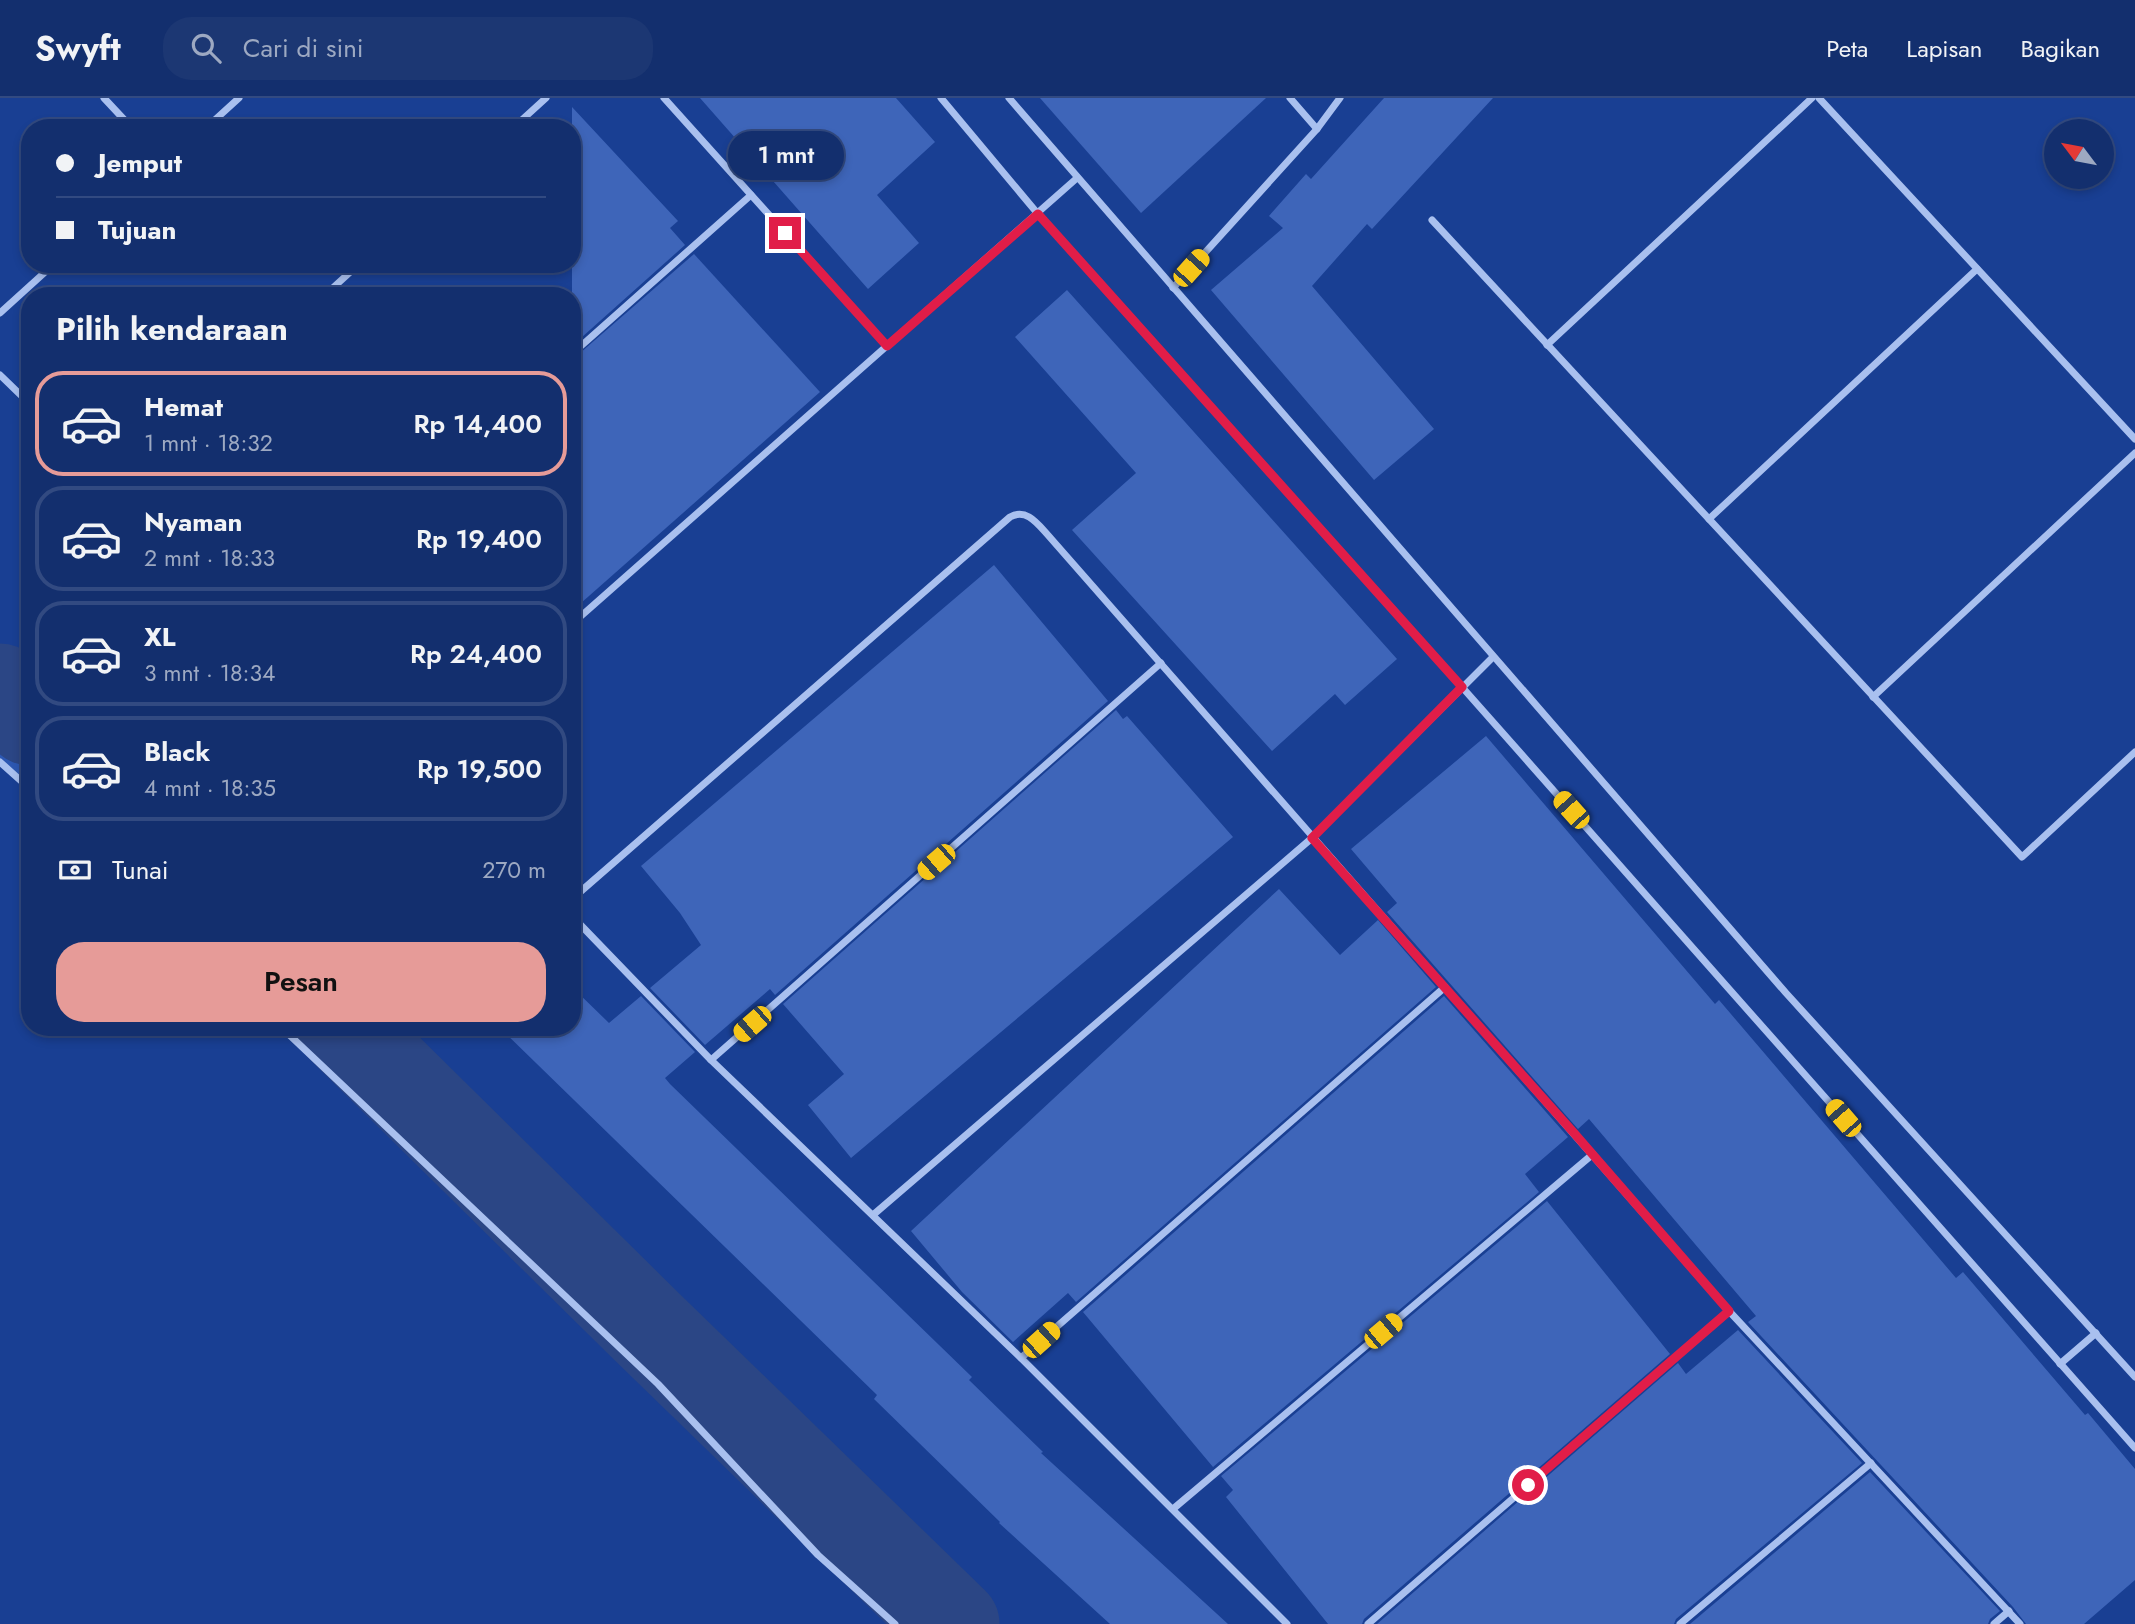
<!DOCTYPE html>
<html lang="id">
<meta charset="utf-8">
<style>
:root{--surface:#132f6e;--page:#1c3773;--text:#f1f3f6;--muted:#9da9c2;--line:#324a81;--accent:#e69b98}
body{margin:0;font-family:Jost,sans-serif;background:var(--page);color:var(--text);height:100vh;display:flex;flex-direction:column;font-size:26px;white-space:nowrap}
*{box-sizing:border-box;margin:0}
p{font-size:23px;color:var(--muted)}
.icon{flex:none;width:38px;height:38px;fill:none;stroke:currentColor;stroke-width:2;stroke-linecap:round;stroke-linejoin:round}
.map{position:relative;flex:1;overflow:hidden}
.side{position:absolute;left:21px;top:189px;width:560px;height:749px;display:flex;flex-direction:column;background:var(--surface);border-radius:28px;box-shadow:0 4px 10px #0003,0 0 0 2px var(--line)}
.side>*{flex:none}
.banner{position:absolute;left:21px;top:21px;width:560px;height:154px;border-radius:28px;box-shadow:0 4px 10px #0003,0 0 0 2px var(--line);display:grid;align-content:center;height:154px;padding:0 35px;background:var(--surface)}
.needle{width:46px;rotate:302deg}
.controls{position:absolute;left:2044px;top:21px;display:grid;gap:14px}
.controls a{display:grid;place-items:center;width:70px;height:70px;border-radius:50%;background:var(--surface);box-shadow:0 4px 10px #0003,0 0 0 2px var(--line);font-size:35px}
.end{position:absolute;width:32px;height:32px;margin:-16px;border:9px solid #e11d48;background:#fff;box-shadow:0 0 0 4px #fff}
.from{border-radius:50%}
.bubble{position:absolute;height:49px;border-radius:24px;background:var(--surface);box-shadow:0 4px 10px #0003,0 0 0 2px var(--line);font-size:23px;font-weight:600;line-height:49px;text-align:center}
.car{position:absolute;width:21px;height:42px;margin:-21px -10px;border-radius:9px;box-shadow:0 0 5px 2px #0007;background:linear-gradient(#f5c518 24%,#345 0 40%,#f5c518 0 76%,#345 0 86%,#f5c518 0)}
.banner b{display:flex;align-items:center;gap:24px;height:66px;font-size:26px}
.banner b+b{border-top:2px solid var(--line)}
.banner i{width:18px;height:18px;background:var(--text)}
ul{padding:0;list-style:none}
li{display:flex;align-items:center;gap:21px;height:105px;margin:0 14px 10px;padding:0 21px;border:4px solid var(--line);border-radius:28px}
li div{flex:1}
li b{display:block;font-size:26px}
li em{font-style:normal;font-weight:600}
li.on{border-color:var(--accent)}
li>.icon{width:63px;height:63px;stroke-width:1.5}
h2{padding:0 35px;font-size:32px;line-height:84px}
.pay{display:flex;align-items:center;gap:18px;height:77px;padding:0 35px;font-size:26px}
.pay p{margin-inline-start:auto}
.button{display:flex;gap:14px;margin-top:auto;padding:14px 35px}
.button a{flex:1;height:80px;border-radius:28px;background:var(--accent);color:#111;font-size:28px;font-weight:600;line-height:80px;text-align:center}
header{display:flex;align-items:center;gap:42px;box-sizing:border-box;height:98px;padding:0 35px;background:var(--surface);border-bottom:2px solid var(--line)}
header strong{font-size:33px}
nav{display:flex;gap:38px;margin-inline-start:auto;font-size:24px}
.search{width:490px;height:63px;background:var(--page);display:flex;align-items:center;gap:18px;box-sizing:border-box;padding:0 24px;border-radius:28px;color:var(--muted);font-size:26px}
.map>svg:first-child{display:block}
.green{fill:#2c57b1}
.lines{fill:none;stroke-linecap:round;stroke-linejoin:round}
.river{stroke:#2b4685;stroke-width:93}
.building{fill:#3e65b9}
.minor{stroke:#a9c0ef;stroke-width:7}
.route{stroke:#e11d48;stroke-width:9}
</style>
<header>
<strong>Swyft</strong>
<div class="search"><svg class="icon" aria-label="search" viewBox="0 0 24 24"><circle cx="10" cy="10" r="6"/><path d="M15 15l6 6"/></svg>Cari di sini</div>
<nav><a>Peta</a><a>Lapisan</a><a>Bagikan</a></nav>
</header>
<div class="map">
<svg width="2135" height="1526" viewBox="0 0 2135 1526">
<rect width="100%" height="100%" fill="#193f93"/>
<g class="green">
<polygon points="0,598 30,626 30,690 0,662"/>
<polygon points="281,929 343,929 953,1526 895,1526 818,1457 658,1286"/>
</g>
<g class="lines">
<g class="river">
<polyline points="0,592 30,621"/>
<polyline points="343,929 645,1227 953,1526"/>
</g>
</g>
<g class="building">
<polygon points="700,0 896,0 935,44 877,97 919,145 868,191"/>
<polygon points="1040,0 1266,0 1141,115"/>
<polygon points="1384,0 1493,0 1372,131 1367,126 1312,188 1434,331 1374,382 1211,192 1283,130 1269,118 1306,76 1311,81"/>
<polygon points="572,9 678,123 670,130 685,147 572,248"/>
<polygon points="694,156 820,294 572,513 572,262"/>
<polygon points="1067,192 1397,561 1345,607 1335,596 1272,653 1072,432 1136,375 1015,239"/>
<polygon points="994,467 1108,603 775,897 770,891 705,947 650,890 701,847 680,815 641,768"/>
<polygon points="1116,612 1123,621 1127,618 1233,739 851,1060 808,1007 844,976 783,906"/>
<polygon points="1486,638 1715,906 1719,902 1956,1180 1963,1174 2085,1317 2088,1315 2135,1371 2135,1482 2084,1526 2026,1526 2013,1509 1748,1224 1756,1218 1589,1021 1578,1031 1387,814 1397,805 1351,751"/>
<polygon points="1279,791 1340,857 1378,822 1436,889 1076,1204 1068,1195 1013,1244 962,1194 911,1133"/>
<polygon points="572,889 609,925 641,898 695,954 665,980 670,986 972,1279 969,1282 1043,1354 1041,1355 1228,1526 1110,1526 999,1425 1000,1424 874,1301 877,1297 499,929 572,929"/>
<polygon points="1444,898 1568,1039 1525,1076 1539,1094 1213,1369 1083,1214"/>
<polygon points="1547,1103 1670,1256 1364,1521 1362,1526 1328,1526 1226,1399 1233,1392 1221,1378"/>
<polygon points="1738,1232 1862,1365 1676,1521 1674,1526 1377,1526 1678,1265 1686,1276"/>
<polygon points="1870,1374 2000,1513 1990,1521 1988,1526 1690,1526"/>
</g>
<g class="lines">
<g class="minor">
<polyline points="104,0 132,30"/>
<polyline points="664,0 887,248"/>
<polyline points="941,0 1038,116 1462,589 2135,1350"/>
<polyline points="1009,0 1786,895 2135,1279"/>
<polyline points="1290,0 1317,31"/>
<polyline points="1819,0 2135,341"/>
<polyline points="206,30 239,0"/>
<polyline points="513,30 546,0"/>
<polyline points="1432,122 2022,759 2135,654"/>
<polyline points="1173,190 1317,31 1340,0"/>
<polyline points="324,198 359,166"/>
<polyline points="0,215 54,166"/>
<polyline points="1547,247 1812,0"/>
<polyline points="572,256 751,97"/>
<polyline points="0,277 30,306"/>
<polyline points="1709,421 1977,171"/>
<polyline points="572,526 1077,80"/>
<polyline points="1873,599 2135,355"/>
<polyline points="0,664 30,691"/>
<path d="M572 801 1010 419C1026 410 1037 425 1047 436L1729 1213 2020 1526"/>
<polyline points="572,818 711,962 1021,1260 1287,1526"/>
<polyline points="281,929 658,1286 818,1457 895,1526"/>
<polyline points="711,962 1161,565"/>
<polyline points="873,1117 1312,740 1493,559"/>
<polyline points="1021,1260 1445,889"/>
<polyline points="2060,1266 2096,1235"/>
<polyline points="1173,1411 1593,1056"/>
<polyline points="1368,1526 1729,1213"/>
<polyline points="1680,1526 1871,1365"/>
<polyline points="1994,1526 2009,1513"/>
</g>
</g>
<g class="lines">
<polyline class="route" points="785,135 887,248 1038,116 1462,589 1312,740 1574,1035 1729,1213 1528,1387"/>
</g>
</svg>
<div class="controls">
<a><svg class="needle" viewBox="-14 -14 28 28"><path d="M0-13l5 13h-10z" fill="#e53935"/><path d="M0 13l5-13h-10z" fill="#9da9c2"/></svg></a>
</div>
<i class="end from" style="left:1528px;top:1387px"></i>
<i class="end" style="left:785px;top:135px"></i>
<div class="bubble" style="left:728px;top:33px;width:116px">1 mnt</div>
<i class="car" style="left:1191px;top:170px;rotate:42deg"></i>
<i class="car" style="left:1571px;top:712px;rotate:318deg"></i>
<i class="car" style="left:936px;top:764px;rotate:229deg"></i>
<i class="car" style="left:752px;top:926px;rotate:229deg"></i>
<i class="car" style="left:1843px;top:1020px;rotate:319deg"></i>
<i class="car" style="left:1383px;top:1233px;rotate:50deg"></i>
<i class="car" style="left:1041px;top:1242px;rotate:48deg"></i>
<div class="banner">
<b><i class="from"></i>Jemput</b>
<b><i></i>Tujuan</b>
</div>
<section class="side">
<h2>Pilih kendaraan</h2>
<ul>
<li class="on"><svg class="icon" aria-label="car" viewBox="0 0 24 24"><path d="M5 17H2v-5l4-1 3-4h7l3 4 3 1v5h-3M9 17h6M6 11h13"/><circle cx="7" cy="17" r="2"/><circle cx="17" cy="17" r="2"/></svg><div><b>Hemat</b><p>1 mnt · 18:32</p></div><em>Rp 14,400</em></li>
<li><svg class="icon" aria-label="car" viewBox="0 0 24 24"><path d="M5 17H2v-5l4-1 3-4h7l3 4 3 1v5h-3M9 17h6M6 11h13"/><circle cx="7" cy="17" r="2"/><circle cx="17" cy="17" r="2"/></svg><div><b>Nyaman</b><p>2 mnt · 18:33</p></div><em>Rp 19,400</em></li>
<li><svg class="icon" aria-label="car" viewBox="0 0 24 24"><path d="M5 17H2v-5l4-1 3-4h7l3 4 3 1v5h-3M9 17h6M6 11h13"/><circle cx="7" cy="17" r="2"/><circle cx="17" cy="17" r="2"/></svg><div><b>XL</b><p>3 mnt · 18:34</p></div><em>Rp 24,400</em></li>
<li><svg class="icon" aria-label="car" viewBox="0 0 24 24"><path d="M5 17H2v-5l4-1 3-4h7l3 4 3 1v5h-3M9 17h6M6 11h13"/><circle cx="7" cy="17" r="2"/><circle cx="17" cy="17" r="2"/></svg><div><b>Black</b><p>4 mnt · 18:35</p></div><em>Rp 19,500</em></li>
</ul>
<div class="pay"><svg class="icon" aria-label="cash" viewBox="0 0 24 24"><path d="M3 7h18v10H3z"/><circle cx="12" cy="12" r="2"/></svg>Tunai<p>270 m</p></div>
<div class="button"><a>Pesan</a></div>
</section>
</div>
